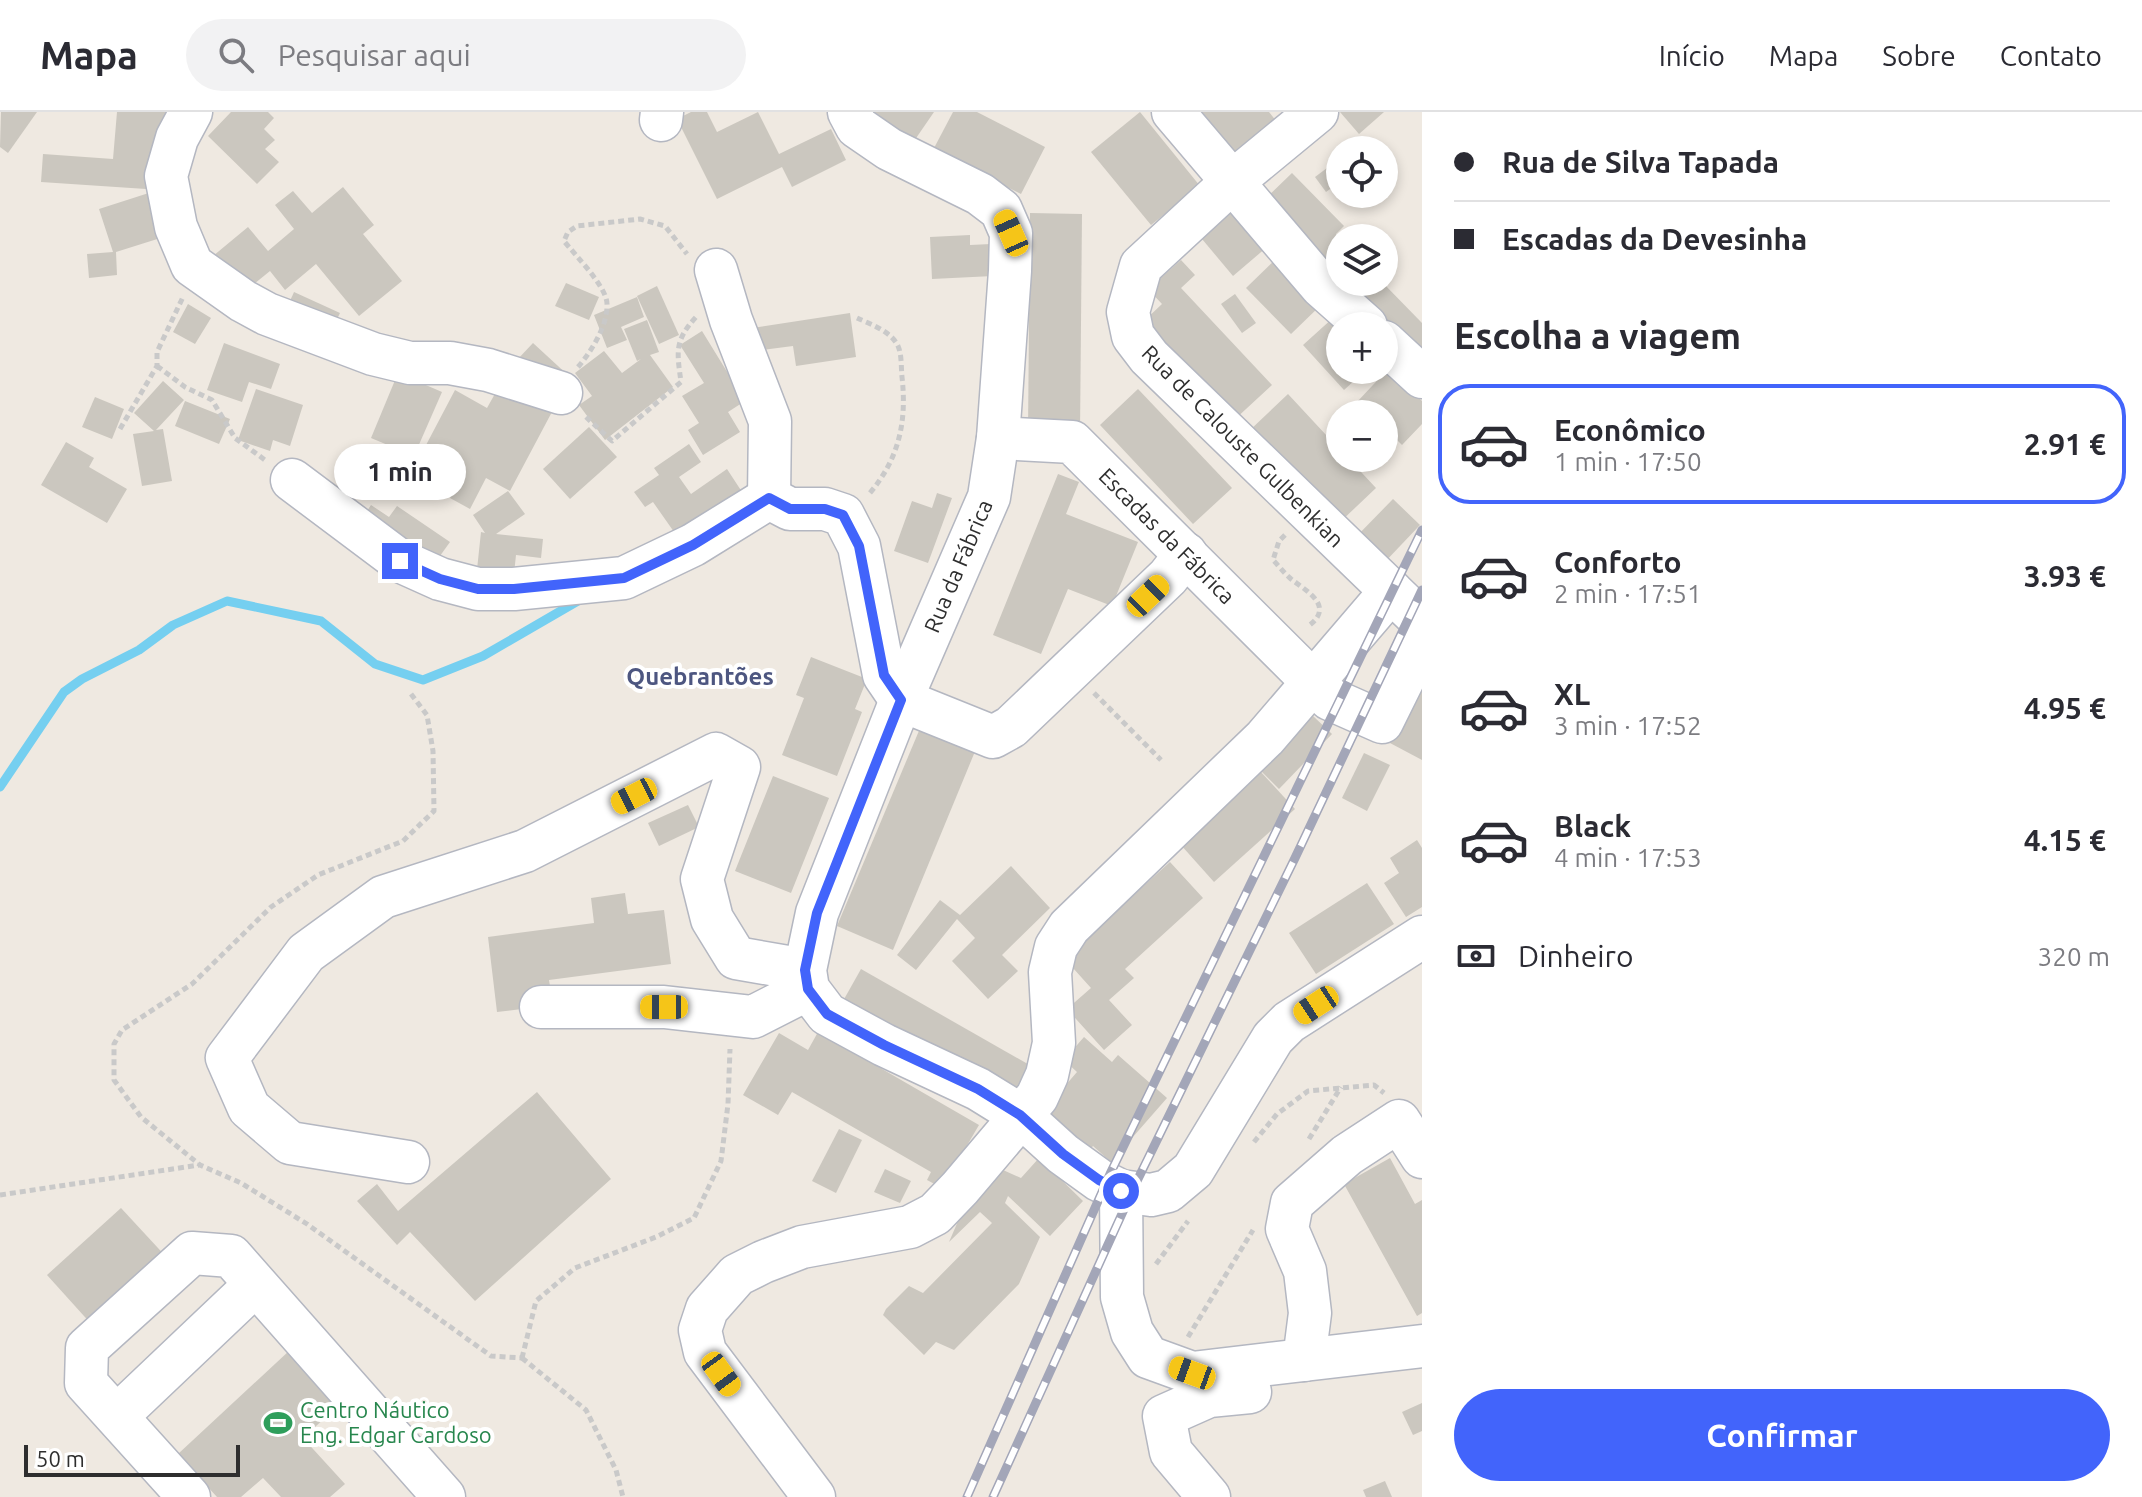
<!DOCTYPE html>
<html lang="pt">
<meta charset="utf-8">
<style>
:root{--surface:#fff;--page:#f2f2f3;--text:#2b2b33;--muted:#7c7c81;--line:#e1e1e2;--accent:#4264fb}
body{margin:0;font-family:Ubuntu,sans-serif;background:var(--page);color:var(--text);height:100vh;display:flex;flex-direction:column;font-size:30px;white-space:nowrap}
*{box-sizing:border-box;margin:0}
p{font-size:26px;color:var(--muted)}
.icon{flex:none;width:44px;height:44px;fill:none;stroke:currentColor;stroke-width:2;stroke-linecap:round;stroke-linejoin:round}
.map{position:relative;flex:1;overflow:hidden}
.sheet{display:flex;flex-direction:column;background:var(--surface);width:720px}
.sheet>*{flex:none}
.guide{display:grid;align-content:center;height:176px;padding:0 32px;background:var(--surface)}
.tools{position:absolute;left:1326px;top:24px;display:grid;gap:16px}
.tools a{display:grid;place-items:center;width:72px;height:72px;border-radius:50%;background:var(--surface);box-shadow:0 4px 12px #0003;font-size:40px}
.scale{position:absolute;left:24px;bottom:20px;width:216px;box-sizing:border-box;padding-left:8px;border:4px solid #2e2e2e;border-top:0;font-size:22px;line-height:28px;white-space:nowrap;color:#2e2e2e;-webkit-text-stroke:6px #fff;paint-order:stroke}
.end{position:absolute;width:36px;height:36px;margin:-18px;border:10px solid #4264fb;background:#fff;box-shadow:0 0 0 4px #fff}
.from{border-radius:50%}
.bubble{position:absolute;height:56px;border-radius:28px;background:var(--surface);box-shadow:0 4px 12px #0003;font-size:26px;font-weight:700;line-height:56px;text-align:center}
.car{position:absolute;width:24px;height:48px;margin:-24px -12px;border-radius:10px;box-shadow:0 0 6px 2px #0007;background:linear-gradient(#f5c518 24%,#345 0 40%,#f5c518 0 76%,#345 0 86%,#f5c518 0)}
.guide b{display:flex;align-items:center;gap:28px;height:76px;font-size:30px}
.guide b+b{border-top:2px solid var(--line)}
.guide i{width:20px;height:20px;background:var(--text)}
ul{padding:0;list-style:none}
li{display:flex;align-items:center;gap:24px;height:120px;margin:0 16px 12px;padding:0 16px;border:4px solid transparent;border-radius:32px}
li div{flex:1}
li b{display:block;font-size:30px}
li em{font-style:normal;font-weight:700}
li.active{border-color:var(--accent)}
li>.icon{width:72px;height:72px;stroke-width:1.5}
h2{padding:0 32px;font-size:36px;line-height:96px}
.pay{display:flex;align-items:center;gap:20px;height:88px;padding:0 32px;font-size:30px}
.pay p{margin-inline-start:auto}
.button{display:flex;gap:16px;margin-top:auto;padding:16px 32px}
.button a{flex:1;height:92px;border-radius:48px;background:var(--accent);color:#fff;font-size:32px;font-weight:700;line-height:92px;text-align:center}
header{display:flex;align-items:center;gap:48px;box-sizing:border-box;height:112px;padding:0 40px;background:var(--surface);border-bottom:2px solid var(--line)}
header strong{font-size:38px}
nav{display:flex;gap:44px;margin-inline-start:auto;font-size:28px}
.search{width:560px;height:72px;background:var(--page);display:flex;align-items:center;gap:20px;box-sizing:border-box;padding:0 28px;border-radius:44px;color:var(--muted);font-size:30px}
main{display:flex;flex:1;min-height:0}
.map>svg:first-child{display:block}
.lines{fill:none;stroke-linecap:round;stroke-linejoin:round}
.stream{stroke:#75cff0;stroke-width:9}
.building{fill:#cbc7bf}
.minor-casing{stroke:#b4b7c1;stroke-width:45}
.path{stroke:#c9c9c9;stroke-width:5;stroke-dasharray:6 4;stroke-linecap:butt}
.minor{stroke:#fff;stroke-width:42}
.rail-casing{stroke:#a3a6b8;stroke-width:9}
.rail{stroke:#fff;stroke-width:6;stroke-dasharray:18;stroke-linecap:butt}
.route{stroke:#4264fb;stroke-width:10}
.labels{text-anchor:middle;stroke-width:8;stroke-linejoin:round;paint-order:stroke}
.street-label{font-size:22px;fill:#2e2e2e;stroke:#fff}
.leisure-label{font-size:22px;fill:#27864d;stroke:#fff;text-anchor:start}
.neighbourhood-label{font-size:24px;font-weight:bold;fill:#4d5680;stroke:#fff}
</style>
<header>
<strong>Mapa</strong>
<div class="search"><svg class="icon" aria-label="search" viewBox="0 0 24 24"><circle cx="10" cy="10" r="6"/><path d="M15 15l6 6"/></svg>Pesquisar aqui</div>
<nav><a>Início</a><a>Mapa</a><a>Sobre</a><a>Contato</a></nav>
</header>
<main>
<div class="map">
<svg width="1422" height="1385" viewBox="0 0 1422 1385">
<rect width="100%" height="100%" fill="#efe9e1"/>
<g class="lines">
<polyline class="stream" points="0,675 64,580 82,567 139,538 173,513 227,489 321,509 375,552 423,568 483,544 583,486"/>
</g>
<g class="building">
<polygon points="1,0 37,0 8,41 0,35"/>
<polygon points="117,0 166,0 161,78 41,70 43,42 113,47"/>
<polygon points="231,0 268,0 274,6 264,17 275,28 265,37 279,50 257,72 208,24"/>
<polygon points="691,0 707,0 717,20 758,0 779,42 831,17 846,48 792,75 782,55 717,87 677,7"/>
<polygon points="873,0 934,0 912,32 871,4"/>
<polygon points="953,0 977,0 1045,35 1021,82 933,38"/>
<polygon points="1140,0 1200,74 1151,113 1091,40"/>
<polygon points="1200,0 1269,0 1280,14 1237,48"/>
<polygon points="1340,0 1384,0 1359,22"/>
<polygon points="1327,56 1337,72 1326,80 1315,65"/>
<polygon points="1292,61 1344,114 1336,122 1340,127 1340,169 1262,90"/>
<polygon points="343,75 374,113 363,122 402,169 359,204 316,152 285,178 270,159 237,186 207,149 248,115 268,139 294,117 275,93 293,79 312,101"/>
<polygon points="155,79 170,123 116,140 117,163 89,166 87,142 113,140 99,97"/>
<polygon points="1231,93 1267,135 1233,164 1197,121"/>
<polygon points="1030,101 1082,102 1080,322 1028,322"/>
<polygon points="970,123 970,133 991,132 993,164 932,167 930,125"/>
<polygon points="1276,147 1321,193 1291,222 1246,176"/>
<polygon points="1181,148 1195,163 1181,176 1272,273 1233,309 1142,211 1162,192 1148,177"/>
<polygon points="1341,170 1382,170 1422,211 1422,253"/>
<polygon points="566,171 599,185 589,208 555,194"/>
<polygon points="657,174 679,223 659,232 637,184"/>
<polygon points="294,180 340,201 327,228 282,207"/>
<polygon points="1235,182 1256,211 1242,221 1221,192"/>
<polygon points="637,185 644,205 621,215 627,228 607,236 594,203"/>
<polygon points="188,192 211,206 195,232 173,220"/>
<polygon points="850,201 856,245 796,254 793,234 755,239 752,216"/>
<polygon points="1334,205 1340,212 1340,258 1366,258 1344,278 1303,233"/>
<polygon points="647,208 659,240 650,243 673,275 605,328 579,293 592,284 575,261 604,239 622,261 641,247 637,249 624,217"/>
<polygon points="702,219 745,289 728,300 740,320 703,343 688,318 699,311 682,284 704,271 680,233"/>
<polygon points="224,231 280,252 271,277 249,270 242,290 207,278"/>
<polygon points="533,231 571,266 517,248"/>
<polygon points="1388,257 1422,289 1422,312 1402,333 1384,315 1384,302 1370,302 1357,290"/>
<polygon points="398,261 442,280 414,344 371,326"/>
<polygon points="163,269 184,288 156,318 163,317 172,369 142,374 133,322 154,319 134,301"/>
<polygon points="501,271 553,298 510,379 486,366 470,397 450,386 455,376 415,354 455,278 487,296"/>
<polygon points="256,277 303,293 290,334 273,328 270,339 238,328"/>
<polygon points="1138,277 1232,376 1193,412 1100,313"/>
<polygon points="1288,282 1340,338 1340,346 1348,346 1376,376 1337,413 1249,319"/>
<polygon points="95,285 124,297 112,327 82,315"/>
<polygon points="185,289 230,307 219,332 175,314"/>
<polygon points="589,315 617,345 570,387 543,357"/>
<polygon points="66,330 94,346 89,355 127,377 107,411 41,373"/>
<polygon points="689,332 701,350 679,365 691,382 727,357 744,383 679,427 653,390 645,395 634,380 659,363 654,356"/>
<polygon points="1058,362 1079,370 1066,402 1138,430 1112,494 1068,477 1041,542 993,523"/>
<polygon points="508,379 525,402 496,422 543,427 541,446 516,443 513,471 476,467 481,420 485,421 473,403"/>
<polygon points="937,381 952,386 928,451 894,439 912,389 932,396"/>
<polygon points="1393,387 1420,413 1382,453 1354,427"/>
<polygon points="371,393 389,405 397,394 450,430 427,462 357,414"/>
<polygon points="811,545 867,567 855,597 862,600 837,664 782,643 804,586 796,583"/>
<polygon points="1422,570 1422,648 1390,631"/>
<polygon points="1312,603 1332,622 1279,677 1259,657"/>
<polygon points="921,614 976,637 893,838 837,814"/>
<polygon points="1364,641 1390,653 1367,699 1342,686"/>
<polygon points="1260,659 1295,697 1214,770 1180,732"/>
<polygon points="773,664 829,686 791,781 735,759"/>
<polygon points="688,693 699,715 659,734 648,711"/>
<polygon points="1417,728 1422,736 1422,795 1406,805 1384,771 1399,761 1390,746"/>
<polygon points="1170,750 1203,786 1125,857 1134,866 1109,888 1132,913 1104,938 1067,897 1091,876 1064,846"/>
<polygon points="1011,754 1050,796 1002,843 1018,859 988,887 952,849 975,826 957,807 916,858 897,843 940,788 960,803"/>
<polygon points="1367,771 1394,812 1316,862 1289,821"/>
<polygon points="625,781 628,802 664,798 671,852 549,868 553,893 497,900 488,825 594,811 591,786"/>
<polygon points="861,857 1033,955 1014,988 843,889"/>
<polygon points="818,920 979,1013 942,1076 927,1068 931,1060 792,980 778,1003 743,983 779,921 808,938"/>
<polygon points="1084,925 1112,950 1118,943 1167,986 1111,1050 1093,1034 1085,1043 1040,1003 1077,960 1064,948"/>
<polygon points="537,980 611,1067 475,1189 410,1120 397,1133 357,1089 377,1072 398,1099"/>
<polygon points="839,1017 862,1028 836,1081 812,1069"/>
<polygon points="1039,1046 1083,1089 1050,1124 1008,1084 1005,1091 1040,1125 1019,1172 954,1238 936,1230 924,1243 883,1203 886,1197 909,1174 923,1181 992,1111 980,1100 949,1130 962,1100 1003,1058 1021,1066"/>
<polygon points="1390,1046 1415,1092 1422,1088 1422,1201 1417,1204 1344,1072"/>
<polygon points="885,1057 911,1069 900,1091 874,1080"/>
<polygon points="121,1096 170,1149 93,1214 47,1163"/>
<polygon points="290,1238 338,1294 303,1326 345,1372 330,1385 281,1385 263,1366 241,1385 217,1385 178,1342"/>
<polygon points="1422,1291 1422,1319 1413,1323 1402,1300"/>
<polygon points="1385,1369 1392,1385 1366,1385 1363,1378"/>
</g>
<g class="lines">
<defs>
<g id="minor">
<polyline points="191,0 177,26 166,64 176,115 192,153 243,189 267,202 373,242 410,251 450,251 488,258 561,281"/>
<polyline points="849,0 857,15 889,37 980,82 1001,98 1011,121 1010,159 998,326 989,385 901,588 817,801 805,858 808,877 827,902 884,933 978,977 1020,1003 1063,1042 1099,1068 1121,1079 1151,1083 1168,1079 1193,1058 1273,926 1289,910 1422,825"/>
<polyline points="1173,0 1321,174 1366,214"/>
<polyline points="1317,0 1232,70 1141,154 1128,200 1133,224 1149,245 1422,509"/>
<polyline points="661,8 662,0"/>
<polyline points="716,158 731,208 770,309 769,386"/>
<polyline points="1384,230 1422,265"/>
<polyline points="998,326 1072,330 1330,587 1382,610 1422,529"/>
<polyline points="292,368 400,449 440,467 478,477 514,477 624,466 693,433 769,386"/>
<polyline points="769,386 790,397 825,397 843,403 859,434 884,563 901,588 993,625 1011,615 1168,465 1186,442"/>
<polyline points="541,895 664,895 753,905 808,877"/>
<polyline points="408,1050 290,1031 249,996 227,946 306,841 383,785 525,739 716,642 739,655 702,767 712,807 736,846 805,858"/>
<polyline points="1121,1079 1122,1185 1132,1220 1148,1245 1192,1261 1422,1234"/>
<polyline points="1304,1248 1310,1201 1305,1159 1287,1117 1292,1091 1347,1043 1399,1009 1422,1045"/>
<polyline points="117,1304 255,1173"/>
<polyline points="189,1385 86,1271 87,1236 192,1141 231,1144 444,1385"/>
<polyline points="814,1385 705,1240 700,1218 707,1197 737,1163 763,1150 802,1135 910,1115 935,1102 960,1076 1037,985 1047,963 1054,931 1050,860 1056,835 1069,815 1265,626 1391,479"/>
<polyline points="1209,1385 1171,1340 1164,1304 1209,1284 1250,1280"/>
</g>
</defs>
<use href="#minor" class="minor-casing"/>
<g class="path">
<path d="M857 206C870 212 891 219 898 234 902 243 901 256 902 265 907 310 899 347 869 382"/>
<polyline points="157,254 185,275 212,288 235,326 265,348"/>
<path d="M578 255C591 240 608 213 607 192 607 175 575 143 564 129L568 120 577 114 640 107 665 114 687 142"/>
<path d="M586 305 612 329 681 270C677 240 674 229 696 205"/>
<polyline points="120,317 157,254 157,240 183,185"/>
<path d="M1285 423 1279 429 1273 448C1279 454 1284 461 1291 467 1308 480 1336 495 1307 515"/>
<polyline points="1094,581 1161,648"/>
<polyline points="411,582 427,603 433,639 434,699 403,729 318,763 271,795 192,872 122,918 114,932 114,968 141,1005 200,1053 241,1071 307,1112 491,1244 522,1246"/>
<polyline points="1309,1027 1341,975"/>
<polyline points="1254,1030 1277,1002 1308,979 1374,973 1384,981"/>
<polyline points="0,1083 199,1053"/>
<polyline points="1156,1152 1188,1109"/>
<polyline points="1188,1225 1253,1118"/>
<polyline points="522,1246 536,1189 575,1156 656,1125 694,1106 721,1049 728,992 730,937"/>
<polyline points="522,1246 586,1298 616,1358 623,1385"/>
</g>
<use href="#minor" class="minor"/>
<defs>
<g id="rail">
<polyline points="967,1385 1110,1062 1422,418"/>
<polyline points="993,1385 1136,1071 1295,746 1422,478"/>
</g>
</defs>
<use href="#rail" class="rail-casing"/>
<use href="#rail" class="rail"/>
</g>
<g class="lines">
<polyline class="route" points="400,449 440,467 478,477 514,477 624,466 693,433 769,386 790,397 825,397 843,403 859,434 884,563 901,588 817,801 805,858 808,877 827,902 884,933 978,977 1020,1003 1063,1042 1099,1068 1121,1079"/>
</g>
<defs>
<symbol id="stadium-bare" viewBox="-9 -9 18 18"><path d="M0-5a6.5 5 0 1 0 0 10a6.5 5 0 1 0 0-10ZM-3.5-1.8h7v3.6h-7Z" fill="#2e9e5b" stroke="#fff" stroke-width="2.5" paint-order="stroke"/></symbol>
</defs>
<g fill-rule="evenodd">
<use href="#stadium-bare" x="258" y="1291" width="40" height="40"/>
</g>
<g class="labels">
<g class="street-label">
<text transform="translate(1243 334) rotate(45)" y="8">Rua de Calouste Gulbenkian</text>
<text transform="translate(1167 424) rotate(45)" y="8">Escadas da Fábrica</text>
<text transform="translate(958 454) rotate(-67)" y="8">Rua da Fábrica</text>
</g>
<g class="leisure-label">
<text x="300" y="1306">Centro Náutico<tspan x="300" dy="25">Eng. Edgar Cardoso</tspan></text>
</g>
<g class="neighbourhood-label">
<text x="700" y="573">Quebrantões</text>
</g>
</g>
</svg>
<div class="tools">
<a><svg class="icon" aria-label="locate" viewBox="0 0 24 24"><circle cx="12" cy="12" r="6"/><path d="M12 2v4M12 18v4M2 12h4M18 12h4"/></svg></a>
<a><svg class="icon" aria-label="layers" viewBox="0 0 24 24"><path d="M12 4l9 5-9 5-9-5zM3 14l9 5 9-5"/></svg></a>
<a>+</a>
<a>−</a>
</div>
<div class="scale">50 m</div>
<i class="end from" style="left:1121px;top:1079px"></i>
<i class="end" style="left:400px;top:449px"></i>
<div class="bubble" style="left:334px;top:332px;width:132px">1 min</div>
<i class="car" style="left:1011px;top:121px;rotate:336deg"></i>
<i class="car" style="left:1148px;top:484px;rotate:46deg"></i>
<i class="car" style="left:634px;top:684px;rotate:243deg"></i>
<i class="car" style="left:1316px;top:893px;rotate:237deg"></i>
<i class="car" style="left:664px;top:895px;rotate:270deg"></i>
<i class="car" style="left:1192px;top:1261px;rotate:290deg"></i>
<i class="car" style="left:721px;top:1262px;rotate:144deg"></i>
</div>
<section class="sheet">
<div class="guide">
<b><i class="from"></i>Rua de Silva Tapada</b>
<b><i></i>Escadas da Devesinha</b>
</div>
<h2>Escolha a viagem</h2>
<ul>
<li class="active"><svg class="icon" aria-label="car" viewBox="0 0 24 24"><path d="M5 17H2v-5l4-1 3-4h7l3 4 3 1v5h-3M9 17h6M6 11h13"/><circle cx="7" cy="17" r="2"/><circle cx="17" cy="17" r="2"/></svg><div><b>Econômico</b><p>1 min · 17:50</p></div><em>2.91 €</em></li>
<li><svg class="icon" aria-label="car" viewBox="0 0 24 24"><path d="M5 17H2v-5l4-1 3-4h7l3 4 3 1v5h-3M9 17h6M6 11h13"/><circle cx="7" cy="17" r="2"/><circle cx="17" cy="17" r="2"/></svg><div><b>Conforto</b><p>2 min · 17:51</p></div><em>3.93 €</em></li>
<li><svg class="icon" aria-label="car" viewBox="0 0 24 24"><path d="M5 17H2v-5l4-1 3-4h7l3 4 3 1v5h-3M9 17h6M6 11h13"/><circle cx="7" cy="17" r="2"/><circle cx="17" cy="17" r="2"/></svg><div><b>XL</b><p>3 min · 17:52</p></div><em>4.95 €</em></li>
<li><svg class="icon" aria-label="car" viewBox="0 0 24 24"><path d="M5 17H2v-5l4-1 3-4h7l3 4 3 1v5h-3M9 17h6M6 11h13"/><circle cx="7" cy="17" r="2"/><circle cx="17" cy="17" r="2"/></svg><div><b>Black</b><p>4 min · 17:53</p></div><em>4.15 €</em></li>
</ul>
<div class="pay"><svg class="icon" aria-label="cash" viewBox="0 0 24 24"><path d="M3 7h18v10H3z"/><circle cx="12" cy="12" r="2"/></svg>Dinheiro<p>320 m</p></div>
<div class="button"><a>Confirmar</a></div>
</section>
</main>
